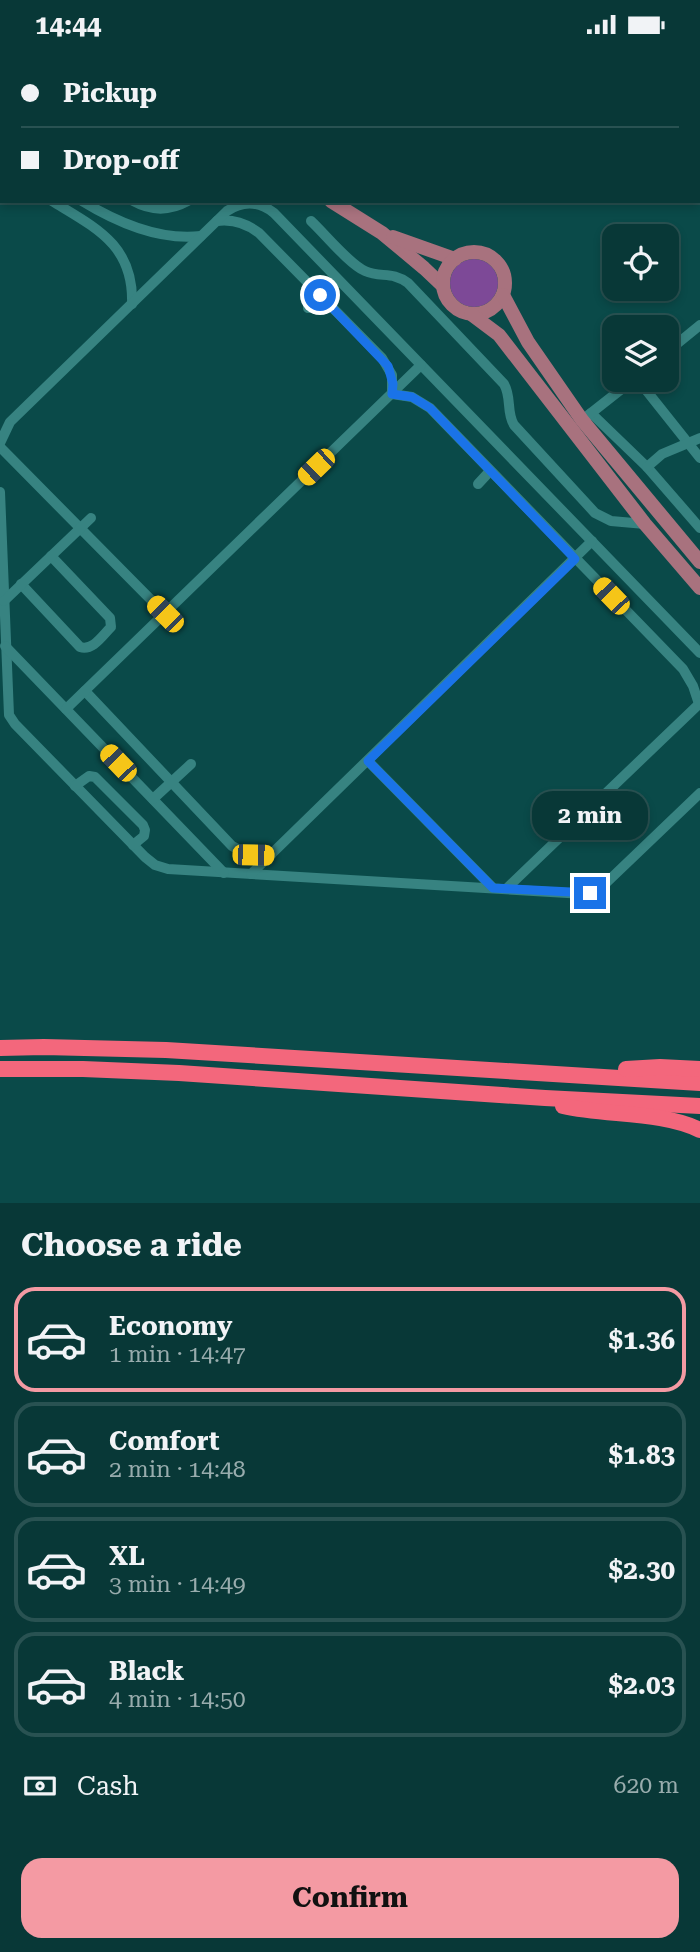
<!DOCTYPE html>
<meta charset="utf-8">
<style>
:root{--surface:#083837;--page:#113f3f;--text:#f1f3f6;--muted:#98acad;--line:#295252;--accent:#f49aa3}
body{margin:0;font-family:"Roboto Serif",serif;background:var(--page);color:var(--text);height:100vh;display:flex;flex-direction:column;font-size:26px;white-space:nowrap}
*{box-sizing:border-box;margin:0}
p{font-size:23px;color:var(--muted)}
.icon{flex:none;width:38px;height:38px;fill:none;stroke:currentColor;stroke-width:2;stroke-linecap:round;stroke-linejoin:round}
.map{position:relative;height:1154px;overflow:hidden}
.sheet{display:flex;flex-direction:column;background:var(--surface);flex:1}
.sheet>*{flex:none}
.banner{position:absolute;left:0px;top:0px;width:700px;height:154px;box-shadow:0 4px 10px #0003,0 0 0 2px var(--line);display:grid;align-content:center;height:154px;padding:0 21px;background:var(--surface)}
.controls{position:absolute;left:602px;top:175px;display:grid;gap:14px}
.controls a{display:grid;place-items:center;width:77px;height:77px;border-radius:14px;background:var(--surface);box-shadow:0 4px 10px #0003,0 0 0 2px var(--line);font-size:35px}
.end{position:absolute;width:32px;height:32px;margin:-16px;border:9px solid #1a73e8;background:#fff;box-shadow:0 0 0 4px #fff}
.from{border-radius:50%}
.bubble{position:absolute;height:49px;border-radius:21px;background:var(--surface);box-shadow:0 4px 10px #0003,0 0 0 2px var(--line);font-size:23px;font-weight:700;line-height:49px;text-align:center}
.car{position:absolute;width:21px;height:42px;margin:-21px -10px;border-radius:9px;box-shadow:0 0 5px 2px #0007;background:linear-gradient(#f5c518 24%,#345 0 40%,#f5c518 0 76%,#345 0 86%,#f5c518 0)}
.banner b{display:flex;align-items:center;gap:24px;height:66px;font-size:26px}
.banner b+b{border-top:2px solid var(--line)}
.banner i{width:18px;height:18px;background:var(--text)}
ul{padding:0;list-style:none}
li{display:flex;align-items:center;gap:21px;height:105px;margin:0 14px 10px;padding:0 7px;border:4px solid var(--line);border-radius:21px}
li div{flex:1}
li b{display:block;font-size:26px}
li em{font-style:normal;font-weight:700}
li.active{border-color:var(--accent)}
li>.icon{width:63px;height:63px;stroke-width:1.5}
h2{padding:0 21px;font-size:32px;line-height:84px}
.pay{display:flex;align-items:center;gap:18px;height:77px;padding:0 21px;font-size:26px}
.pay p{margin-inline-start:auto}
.action{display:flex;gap:14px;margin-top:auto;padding:14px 21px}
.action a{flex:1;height:80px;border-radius:21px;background:var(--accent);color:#111;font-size:28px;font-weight:700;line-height:80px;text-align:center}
.status{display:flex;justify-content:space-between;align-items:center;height:49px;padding:0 35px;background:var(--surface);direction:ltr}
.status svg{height:19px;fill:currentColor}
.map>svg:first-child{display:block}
.green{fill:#7d4997}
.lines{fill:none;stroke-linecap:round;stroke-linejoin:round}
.minor{stroke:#378381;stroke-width:10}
.major{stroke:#a8727e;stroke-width:14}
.highway{stroke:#f3677c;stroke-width:16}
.route{stroke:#1a73e8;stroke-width:9}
</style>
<div class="status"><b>14:44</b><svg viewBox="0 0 49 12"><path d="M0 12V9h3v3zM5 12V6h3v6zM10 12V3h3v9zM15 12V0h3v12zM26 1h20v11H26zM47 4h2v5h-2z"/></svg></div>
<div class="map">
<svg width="700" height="1154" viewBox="0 0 700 1154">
<rect width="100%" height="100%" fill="#0a4a49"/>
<circle class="green" cx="474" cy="234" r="24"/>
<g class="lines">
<g class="minor">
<polyline points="0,8 2,9"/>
<polyline points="0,72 2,73"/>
<polyline points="0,95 2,96"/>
<polyline points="0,121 2,122"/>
<path d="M52 152C96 179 134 196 132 255"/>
<path d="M82 152C118 174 159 192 201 187"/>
<path d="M133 152C151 162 170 162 188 152"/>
<path d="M217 172C233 170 246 174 259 184L382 309 392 326V345L412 348 430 359 683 620 693 637 699 655"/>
<path d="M311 172C325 185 349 215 365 222 381 229 392 222 408 234L504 335C512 349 506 363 514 376L595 464 611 472 645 475"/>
<polyline points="308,259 320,246"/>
<polyline points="667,303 700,276"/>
<polyline points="638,331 700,409"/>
<polyline points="591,364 647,418 700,479"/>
<polyline points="586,368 633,331"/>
<path d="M0 394 10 373 227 162C242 152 259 152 274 164L700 604"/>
<polyline points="0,398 165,565"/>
<polyline points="647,418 662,405 700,389"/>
<polyline points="478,435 490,422"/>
<polyline points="0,443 9,666 15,675 145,808 155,816 168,820 584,845 596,842 605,835 700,744"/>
<path d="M21 535 80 598C93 602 102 587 111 578L110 569 51 507"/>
<polyline points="4,552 91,469"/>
<polyline points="5,597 224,824"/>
<polyline points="85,642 232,797 247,805 271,806"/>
<polyline points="66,660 421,316"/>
<polyline points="368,712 493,839"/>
<polyline points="75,737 89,727 95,728 143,776 145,781 144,787 133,796"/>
<polyline points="153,750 191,715"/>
<polyline points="251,825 592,492"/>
<polyline points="506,840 700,654"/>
</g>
<g class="major">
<polyline points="91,0 94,2"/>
<polyline points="331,152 382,184 424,219 443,237"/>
<polyline points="393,188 455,210"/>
<circle cx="474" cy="234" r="31"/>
<polyline points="503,246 528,293 582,371 700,513"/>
<polyline points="471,265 499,286 645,475 700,539"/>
</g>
<g class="highway">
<polyline points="0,999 44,998 166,1001 700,1034"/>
<polyline points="0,1020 83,1020 179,1024 545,1049 700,1057"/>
<polyline points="626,1020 660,1018 700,1020"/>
<path d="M563 1057C606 1067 661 1062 700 1081"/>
</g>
</g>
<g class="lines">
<polyline class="route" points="320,246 388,317 393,335 392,345 412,348 430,359 575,510 368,712 493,839 590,844"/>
</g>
</svg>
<div class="controls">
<a><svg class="icon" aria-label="locate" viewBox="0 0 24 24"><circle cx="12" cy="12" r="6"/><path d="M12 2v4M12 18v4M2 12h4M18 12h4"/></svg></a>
<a><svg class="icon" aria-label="layers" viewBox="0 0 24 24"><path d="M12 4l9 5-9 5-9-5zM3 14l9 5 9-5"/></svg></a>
</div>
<i class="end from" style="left:320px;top:246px"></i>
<i class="end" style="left:590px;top:844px"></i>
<div class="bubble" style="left:532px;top:742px;width:116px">2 min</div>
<i class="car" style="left:316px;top:418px;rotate:226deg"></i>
<i class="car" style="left:611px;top:547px;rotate:316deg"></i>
<i class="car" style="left:165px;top:565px;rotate:315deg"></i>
<i class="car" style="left:118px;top:714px;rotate:316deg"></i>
<i class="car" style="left:253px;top:806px;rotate:91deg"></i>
<div class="banner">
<b><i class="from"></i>Pickup</b>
<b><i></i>Drop-off</b>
</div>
</div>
<section class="sheet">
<h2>Choose a ride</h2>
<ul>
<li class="active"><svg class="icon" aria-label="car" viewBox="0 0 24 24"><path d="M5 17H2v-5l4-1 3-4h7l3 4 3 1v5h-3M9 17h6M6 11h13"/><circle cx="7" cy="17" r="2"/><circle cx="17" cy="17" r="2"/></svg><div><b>Economy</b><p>1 min · 14:47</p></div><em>$1.36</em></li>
<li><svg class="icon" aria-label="car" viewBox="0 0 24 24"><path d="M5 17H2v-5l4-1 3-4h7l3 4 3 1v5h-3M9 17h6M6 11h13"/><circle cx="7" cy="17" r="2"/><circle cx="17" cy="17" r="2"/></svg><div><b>Comfort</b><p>2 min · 14:48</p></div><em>$1.83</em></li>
<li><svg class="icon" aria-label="car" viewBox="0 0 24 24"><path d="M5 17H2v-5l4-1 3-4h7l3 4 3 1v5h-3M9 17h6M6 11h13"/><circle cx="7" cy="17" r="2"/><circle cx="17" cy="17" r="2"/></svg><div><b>XL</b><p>3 min · 14:49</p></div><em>$2.30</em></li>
<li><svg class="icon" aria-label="car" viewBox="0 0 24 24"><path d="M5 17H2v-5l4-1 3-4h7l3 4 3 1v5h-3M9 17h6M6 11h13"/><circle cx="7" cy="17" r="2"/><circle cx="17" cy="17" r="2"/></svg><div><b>Black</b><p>4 min · 14:50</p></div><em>$2.03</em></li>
</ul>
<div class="pay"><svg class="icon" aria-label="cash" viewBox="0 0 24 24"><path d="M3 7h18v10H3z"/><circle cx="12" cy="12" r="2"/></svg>Cash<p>620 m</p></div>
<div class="action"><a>Confirm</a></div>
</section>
